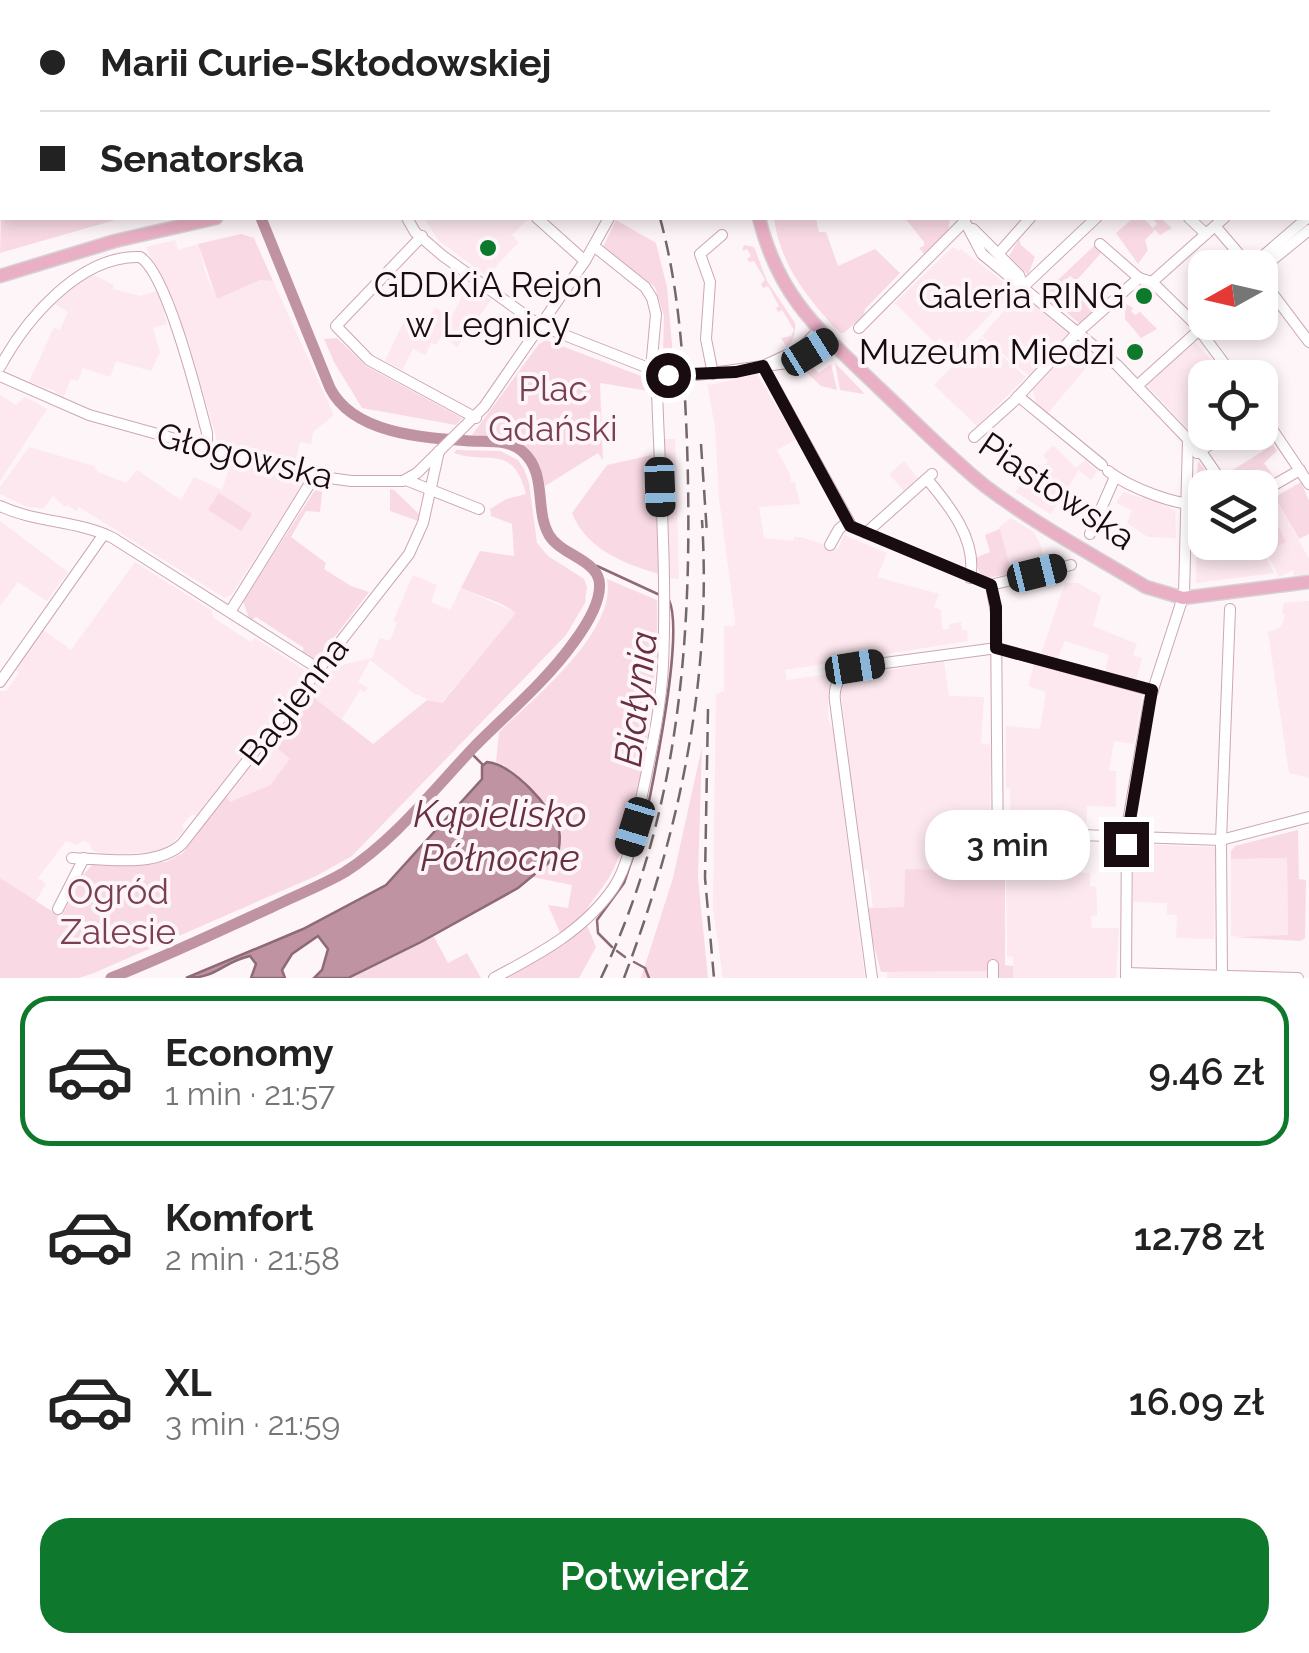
<!DOCTYPE html>
<html lang="pl">
<meta charset="utf-8">
<style>
:root{--surface:#fff;--page:#f6f6f6;--text:#222;--muted:#767676;--line:#e0e0e0;--accent:#0e792d}
body{margin:0;font-family:Raleway,sans-serif;background:var(--page);color:var(--text);height:100vh;display:flex;flex-direction:column;font-size:38px;white-space:nowrap}
*{box-sizing:border-box;margin:0}
p{font-size:32px;color:var(--muted)}
.icon{flex:none;width:55px;height:55px;fill:none;stroke:currentColor;stroke-width:2;stroke-linecap:round;stroke-linejoin:round}
.map{position:relative;height:978px;overflow:hidden}
.sheet{display:flex;flex-direction:column;background:var(--surface);flex:1}
.sheet>*{flex:none}
.guide{position:absolute;left:0px;top:0px;width:1310px;height:220px;box-shadow:0 5px 15px #0003;display:grid;align-content:center;height:220px;padding:0 40px;background:var(--surface)}
.needle{width:65px;rotate:262deg}
.tools{position:absolute;left:1188px;top:250px;display:grid;gap:20px}
.tools a{display:grid;place-items:center;width:90px;height:90px;border-radius:20px;background:var(--surface);box-shadow:0 5px 15px #0003;font-size:50px}
.end{position:absolute;width:45px;height:45px;margin:-22px;border:12px solid #180c10;background:#fff;box-shadow:0 0 0 5px #fff}
.from{border-radius:50%}
.bubble{position:absolute;height:70px;border-radius:30px;background:var(--surface);box-shadow:0 5px 15px #0003;font-size:32px;font-weight:600;line-height:70px;text-align:center}
.car{position:absolute;width:30px;height:60px;margin:-30px -15px;border-radius:12px;box-shadow:0 0 8px 2px #0007;background:linear-gradient(#222 24%,#8ab4d8 0 40%,#222 0 76%,#8ab4d8 0 86%,#222 0)}
.guide b{display:flex;align-items:center;gap:35px;height:95px;font-size:38px}
.guide b+b{border-top:2px solid var(--line)}
.guide i{width:25px;height:25px;background:var(--text)}
ul{padding:18px 0 0;list-style:none}
li{display:flex;align-items:center;gap:30px;height:150px;margin:0 20px 15px;padding:0 20px;border:5px solid transparent;border-radius:30px}
li div{flex:1}
li b{display:block;font-size:38px}
li em{font-style:normal;font-weight:600}
li.selected{border-color:var(--accent)}
li>.icon{width:90px;height:90px;stroke-width:1.5}
.cta{display:flex;gap:20px;margin-top:auto;padding:20px 40px}
.cta a{flex:1;height:115px;border-radius:30px;background:var(--accent);color:#fff;font-size:40px;font-weight:600;line-height:115px;text-align:center}
.map>svg:first-child{display:block}
.built{fill:#fce8ee}
.green{fill:#f9dae4}
.water{fill:#bf93a1;stroke:#8d6a76;stroke-width:2.5}
.lines{fill:none;stroke-linecap:round;stroke-linejoin:round}
.stream{stroke:#8d6a76;stroke-width:2.5}
.river{stroke:#bf93a1;stroke-width:11}
.minor-casing{stroke:#cda7b3;stroke-width:12}
.major-casing{stroke:#d5d3d4;stroke-width:15}
.minor{stroke:#fff;stroke-width:10}
.major{stroke:#e9b0c5;stroke-width:12}
.rail{stroke:#72686b;stroke-width:2.5;stroke-dasharray:15 8;stroke-linecap:butt}
.route{stroke:#180c10;stroke-width:12}
.poi-dot{fill:#0e792d;stroke:#fef5f8;stroke-width:4}
.labels{text-anchor:middle;stroke-width:8;stroke-linejoin:round;paint-order:stroke}
.poi-label{font-size:35px;fill:#180c10;stroke:#fef5f8;text-anchor:end}
.park-label{font-size:35px;fill:#7a3f55;stroke:#fef5f8}
.street-label{font-size:35px;fill:#180c10;stroke:#fef5f8}
.water-label{font-size:38px;font-style:italic;fill:#672e44;stroke:#fef5f8}
</style>
<div class="map">
<svg width="1309" height="978" viewBox="0 0 1309 978">
<rect width="100%" height="100%" fill="#fef5f8"/>
<g class="built">
<polygon points="438,0 610,0 611,2 439,2"/>
<polygon points="424,218 529,218 512,235 519,242 487,276 439,241"/>
<polygon points="175,240 178,250 198,244 206,275 217,298 260,280 273,281 334,415 313,432 311,444 300,442 295,463 218,444 188,340 146,247"/>
<polygon points="953,247 959,251 961,249 1014,290 956,350 940,338 935,343 895,303"/>
<polygon points="94,275 114,285 113,289 141,296 159,290 167,324 153,328 160,352 151,371 116,361 110,377 83,368 78,381 71,379 63,398 53,390 29,382 54,327 60,330 68,312 55,304 79,282"/>
<polygon points="468,284 491,300 457,347 442,335 436,345 431,343 425,355 413,349 402,370 385,361 404,321 423,331 435,308 452,316"/>
<polygon points="1018,295 1023,295 1071,335 1029,376 982,336"/>
<polygon points="981,338 1026,377 977,426 934,385"/>
<polygon points="1077,339 1093,354 1084,370 1047,414 1037,406 1032,387"/>
<polygon points="1193,340 1227,377 1205,378 1206,433 1196,438 1146,384"/>
<polygon points="757,374 796,439 777,450 790,474 791,482 795,482 800,504 759,507 764,538 793,541 794,537 801,537 838,549 844,535 887,553 877,577 939,594 934,607 941,610 942,629 949,629 949,624 961,622 962,630 967,630 968,641 785,670 787,680 829,674 828,719 833,729 865,978 723,978 713,908 716,694 724,691 724,626 735,626 735,620 719,498 715,428 707,383 710,385"/>
<polygon points="0,395 16,405 25,397 47,409 0,481"/>
<polygon points="663,439 675,439 679,579 669,578"/>
<polygon points="1053,445 1076,468 1085,460 1097,471 1091,480 1079,470 1051,514 1015,492 1038,464 1041,468 1048,462 1043,455"/>
<polygon points="29,447 94,466 98,472 126,483 137,470 181,500 194,477 222,490 231,462 303,481 303,484 232,594 225,598 79,507 76,511 67,505 65,507 53,496 43,509 25,506 0,494 0,487"/>
<polygon points="904,461 918,478 904,491 889,474"/>
<polygon points="1123,492 1142,498 1145,496 1175,510 1176,538 1148,537 1127,523 1132,510 1116,503"/>
<polygon points="1275,497 1309,559 1309,574 1294,576 1293,570 1279,577 1260,539 1260,501"/>
<polygon points="1205,512 1205,542 1259,543 1274,573 1196,583 1196,514"/>
<polygon points="1011,518 1034,532 1042,548 1042,566 1012,574 999,527"/>
<polygon points="0,521 68,572 47,601 18,582 0,606"/>
<polygon points="135,562 211,610 214,618 246,639 251,642 255,638 306,671 306,677 196,816 192,814 182,825 184,830 168,848 155,853 102,854 92,850 90,844 84,840 77,845 66,841 38,878 46,884 35,902 0,878 0,691 6,691 19,673 15,669 43,630 71,650"/>
<polygon points="413,575 437,585 431,602 450,610 461,588 517,613 440,704 413,693 370,660 358,682 368,688 365,692 360,690 342,719 307,692 331,671 346,664 372,658 380,638 390,641 397,623 393,621"/>
<polygon points="1065,583 1078,583 1101,596 1093,626 1137,644 1133,655 1142,658 1136,680 1105,672 1109,655 1065,641 1057,659 1041,654"/>
<polygon points="1309,601 1309,778 1289,773 1268,632 1281,627 1285,615 1282,614 1284,603"/>
<polygon points="944,661 949,696 984,697 981,743 990,745 991,750 989,870 905,870 904,907 873,907 868,870 861,869 841,692 850,677"/>
<polygon points="1034,664 1143,694 1134,744 1114,741 1109,771 1116,771 1116,807 1087,806 1086,828 1011,825 1010,789 1006,788 1006,726 1040,729 1046,692 1028,686"/>
<polygon points="268,740 291,759 270,785 230,802 226,795"/>
<polygon points="1136,844 1215,847 1214,939 1176,938 1177,915 1167,914 1167,903 1133,902 1133,847"/>
<polygon points="1287,858 1288,936 1231,936 1231,859"/>
<polygon points="1024,870 1090,873 1090,886 1096,887 1097,901 1097,915 1091,916 1092,928 1119,928 1116,978 1013,978 1013,957 1007,956 1006,872"/>
<polygon points="988,971 988,978 887,978 887,972"/>
</g>
<g class="green">
<polygon points="2,184 2,218 122,218 0,253"/>
<path d="M774 218H821L816 219 819 232H826L838 266 875 249 900 273 865 309 864 315 844 333H840C808 299 780 265 774 218Z"/>
<polygon points="905,218 950,218 948,231 924,254 919,248 924,246 924,242"/>
<polygon points="1133,218 1143,218 1153,228 1157,224 1152,218 1160,218 1172,228 1160,235 1155,230 1145,240 1148,250 1138,264 1116,233"/>
<path d="M616 220 656 243 667 287 674 368C663 367 659 364 657 353H663L664 316 655 287 603 247Z"/>
<polygon points="241,234 254,238 273,281 260,280 217,299 198,244"/>
<polygon points="1019,239 1021,245 1035,257 1028,275 1009,256"/>
<path d="M744 245 754 247 767 281 795 323C796 331 794 342 787 347L781 338 791 336 794 330 782 310 778 312 776 308 779 306 768 286 763 288 761 284 765 280 754 261 749 262 747 259 751 256 747 249 742 251Z"/>
<polygon points="1094,246 1102,252 1076,281 1070,276 1056,290 1052,300 1044,293"/>
<polygon points="1087,291 1101,305 1080,324 1067,313"/>
<polygon points="1120,300 1133,308 1131,311 1135,315 1140,312 1157,329 1141,338 1125,319 1125,311 1115,305"/>
<polygon points="337,338 366,366 462,418 456,425 362,408 334,362 324,339"/>
<path d="M546 340 649 379 655 392 600 383 603 460 598 453 545 486C535 440 512 441 472 435L539 344Z"/>
<polygon points="813,359 823,359 814,368 819,373 831,364 837,390 821,386 800,366"/>
<polygon points="835,363 863,392 864,394 840,390"/>
<polygon points="1273,445 1277,451 1264,463 1276,480 1260,488 1235,487 1226,474"/>
<path d="M456 450 500 451 518 460 524 469 529 483 537 543 548 556 584 579 587 587 585 603 566 635 352 856 316 876 94 973 79 978H0V878L61 917 83 875 92 865 166 862 183 853 226 795 230 802 270 785 290 759 268 740 307 692 373 744 427 700 442 703 516 613 502 604 461 588 480 551 514 556 512 524 491 516 490 509 506 499 526 494C513 443 489 465 454 453Z"/>
<path d="M652 455 660 574C625 565 585 548 572 513L607 465Z"/>
<polygon points="1198,461 1218,487 1205,488 1205,499 1195,500"/>
<polygon points="1301,482 1309,501 1309,534 1299,539 1275,497"/>
<polygon points="319,484 323,484 320,512 306,511 291,537 326,563 324,569 351,586 369,592 317,660 301,653 304,648 256,617 250,621 243,601"/>
<polygon points="390,489 394,490 419,514 418,521 390,511"/>
<polygon points="219,493 252,514 241,531 208,510"/>
<polygon points="1269,508 1286,542 1268,551 1260,536 1260,513"/>
<polygon points="1000,529 1012,574 987,578 979,572 975,558 990,552 985,535"/>
<path d="M607 579 657 600C660 664 642 815 613 870 605 887 591 900 583 916L596 947 579 978H506L565 944 548 905 568 908 572 885 532 877 558 855 504 765 496 762 499 732C534 698 617 632 607 579Z"/>
<polygon points="702,747 698,878 708,978 641,978 673,878"/>
<polygon points="1298,830 1299,879 1306,880 1305,938 1301,941 1231,937 1288,935 1287,858 1231,859 1231,851 1235,846"/>
<polygon points="905,869 1005,872 1005,965 1013,966 1013,978 997,978 996,964 988,964 988,971 881,972 864,908 904,907"/>
<polygon points="433,935 448,963 467,953 481,978 348,978"/>
</g>
<path class="water" d="M487 762C512 764 552 807 559 831 561 838 559 848 558 855L518 888 421 942 348 978H314L322 970 328 949 318 936 292 954 282 970 285 978H251L256 964 250 956C222 962 218 978 186 978L303 929 386 885 482 779V766Z"/>
<g class="lines">
<g class="stream">
<polyline points="589,567 597,566 662,596"/>
<polyline points="470,752 483,765"/>
<path d="M643 830C652 787 685 635 669 600"/>
<polyline points="612,947 598,933 597,920 624,883 640,836"/>
<polyline points="617,951 625,957"/>
<polyline points="634,962 645,968 649,978"/>
</g>
<g class="river">
<polyline points="0,58 2,59"/>
<path d="M111 978C165 957 217 932 270 908 294 896 321 886 345 872 395 840 434 789 475 746 508 713 547 680 574 642 585 627 603 600 599 580 594 559 560 554 549 535 534 509 548 473 522 451 507 439 489 442 471 441 424 438 353 434 330 388L261 218"/>
</g>
<defs>
<g id="minor">
<polyline points="52,0 52,2"/>
<polyline points="316,0 319,2"/>
<polyline points="429,0 430,2"/>
<polyline points="634,0 635,2"/>
<polyline points="957,0 958,2"/>
<polyline points="1028,0 1032,2"/>
<polyline points="1160,0 1164,2"/>
<polyline points="1051,2 1052,0"/>
<polyline points="1172,2 1173,0"/>
<polyline points="1308,120 1309,121"/>
<polyline points="1308,196 1309,195"/>
<polyline points="407,218 415,232 443,256 539,325 661,373 697,375 763,366 800,349 819,330"/>
<polyline points="537,218 585,261"/>
<polyline points="963,218 982,254 1117,365 1204,456 1226,488"/>
<polyline points="1189,218 1206,234"/>
<polyline points="1215,226 1251,268"/>
<polyline points="973,229 1019,275 1022,283"/>
<polyline points="422,236 336,326 369,360 476,418"/>
<polyline points="1100,244 1139,278 1152,282 1194,323 1235,378"/>
<polyline points="999,253 1030,218"/>
<polyline points="1249,268 1306,219"/>
<polyline points="1260,270 1309,230"/>
<polyline points="1260,277 1309,342"/>
<polyline points="1152,282 1224,218"/>
<polyline points="1023,287 1096,218"/>
<polyline points="1191,320 1205,305"/>
<polyline points="859,328 965,221"/>
<polyline points="763,366 852,527 991,585 1071,565"/>
<polyline points="764,366 788,363 829,340"/>
<path d="M0 367C26 319 80 255 140 257 167 273 198 398 207 433V449"/>
<polyline points="713,374 706,339 710,282 700,254 722,235"/>
<polyline points="0,376 89,415 301,474 351,481 403,481 417,473 484,407 585,261 609,218"/>
<polyline points="1137,386 1199,330"/>
<polyline points="1018,396 1102,465"/>
<polyline points="1260,411 1309,484"/>
<polyline points="974,437 1013,402 1077,333 1139,278"/>
<polyline points="1197,453 1230,432"/>
<path d="M1108 471C1128 487 1180 508 1205 504"/>
<path d="M927 479C949 505 978 541 970 578"/>
<polyline points="406,480 479,509"/>
<polyline points="1260,493 1300,470"/>
<path d="M0 506C36 523 77 520 113 538L319 669"/>
<polyline points="866,533 932,474"/>
<polyline points="1090,534 1115,477"/>
<polyline points="830,545 839,529 847,522"/>
<polyline points="991,585 996,613 998,866"/>
<polyline points="230,612 314,477"/>
<polyline points="0,682 104,534"/>
<polyline points="998,832 1221,840 1309,817"/>
<path d="M72 858C105 859 156 868 182 844L409 554 423 523 439 451"/>
<polyline points="58,909 84,858"/>
<polyline points="1126,973 1298,978"/>
<path d="M494 978C539 954 584 931 614 887 629 864 635 827 641 800 650 756 661 710 663 665 667 574 660 481 657 390L652 358 656 314 652 298 645 287 595 247"/>
<path d="M872 978 835 701C833 685 840 674 855 667L997 648 1153 691"/>
<polyline points="993,978 993,965"/>
<polyline points="1126,978 1127,827 1149,702 1184,594 1188,439"/>
<polyline points="1222,978 1221,840 1230,609"/>
</g>
<g id="major">
<polyline points="727,0 728,2"/>
<polyline points="740,0 741,2"/>
<path d="M759 218C779 299 821 332 879 388 914 421 948 456 985 486 1035 524 1093 555 1146 587L1183 598 1309 582"/>
<polyline points="0,276 115,241 216,218"/>
</g>
</defs>
<use href="#minor" class="minor-casing"/>
<use href="#major" class="major-casing"/>
<use href="#minor" class="minor"/>
<use href="#major" class="major"/>
<g class="rail">
<polyline points="577,0 578,2"/>
<polyline points="602,0 603,2"/>
<polyline points="701,444 707,534"/>
<polyline points="708,709 705,878 714,978"/>
<path d="M601 978C682 809 693 628 687 443 684 368 680 291 660 218"/>
<path d="M624 978C680 830 712 679 702 520"/>
</g>
</g>
<g class="lines">
<polyline class="route" points="668,375 736,372 763,366 850,526 991,585 996,607 996,648 1152,690 1126,844"/>
</g>
<g class="poi-dot">
<circle cx="488" cy="248" r="10"/>
<circle cx="1144" cy="296" r="10"/>
<circle cx="1135" cy="352" r="10"/>
</g>
<g class="labels">
<g class="poi-label">
<text x="488" y="297" text-anchor="middle">GDDKiA Rejon<tspan x="488" dy="40">w Legnicy</tspan></text>
<text x="1124" y="308">Galeria RING</text>
<text x="1115" y="364">Muzeum Miedzi</text>
</g>
<g class="park-label">
<text x="553" y="401">Plac<tspan x="553" dy="40">Gdański</tspan></text>
<text x="118" y="904">Ogród<tspan x="118" dy="40">Zalesie</tspan></text>
</g>
<g class="street-label">
<text transform="translate(245 456) rotate(14)" y="12">Głogowska</text>
<text transform="translate(1057 491) rotate(34)" y="12">Piastowska</text>
<text transform="translate(294 701) rotate(-52)" y="12">Bagienna</text>
</g>
<g class="water-label">
<text transform="translate(636 699) rotate(-83)" y="13">Białynia</text>
<text x="500" y="827">Kąpielisko<tspan x="500" dy="44">Północne</tspan></text>
</g>
</g>
</svg>
<div class="tools">
<a><svg class="needle" viewBox="-14 -14 28 28"><path d="M0-13l5 13h-10z" fill="#e53935"/><path d="M0 13l5-13h-10z" fill="#767676"/></svg></a>
<a><svg class="icon" aria-label="locate" viewBox="0 0 24 24"><circle cx="12" cy="12" r="6"/><path d="M12 2v4M12 18v4M2 12h4M18 12h4"/></svg></a>
<a><svg class="icon" aria-label="layers" viewBox="0 0 24 24"><path d="M12 4l9 5-9 5-9-5zM3 14l9 5 9-5"/></svg></a>
</div>
<i class="end from" style="left:668px;top:375px"></i>
<i class="end" style="left:1126px;top:844px"></i>
<div class="bubble" style="left:925px;top:810px;width:165px">3 min</div>
<i class="car" style="left:810px;top:352px;rotate:58deg"></i>
<i class="car" style="left:660px;top:487px;rotate:178deg"></i>
<i class="car" style="left:1037px;top:573px;rotate:76deg"></i>
<i class="car" style="left:855px;top:667px;rotate:81deg"></i>
<i class="car" style="left:635px;top:827px;rotate:197deg"></i>
<div class="guide">
<b><i class="from"></i>Marii Curie-Skłodowskiej</b>
<b><i></i>Senatorska</b>
</div>
</div>
<section class="sheet">
<ul>
<li class="selected"><svg class="icon" aria-label="car" viewBox="0 0 24 24"><path d="M5 17H2v-5l4-1 3-4h7l3 4 3 1v5h-3M9 17h6M6 11h13"/><circle cx="7" cy="17" r="2"/><circle cx="17" cy="17" r="2"/></svg><div><b>Economy</b><p>1 min · 21:57</p></div><em>9.46 zł</em></li>
<li><svg class="icon" aria-label="car" viewBox="0 0 24 24"><path d="M5 17H2v-5l4-1 3-4h7l3 4 3 1v5h-3M9 17h6M6 11h13"/><circle cx="7" cy="17" r="2"/><circle cx="17" cy="17" r="2"/></svg><div><b>Komfort</b><p>2 min · 21:58</p></div><em>12.78 zł</em></li>
<li><svg class="icon" aria-label="car" viewBox="0 0 24 24"><path d="M5 17H2v-5l4-1 3-4h7l3 4 3 1v5h-3M9 17h6M6 11h13"/><circle cx="7" cy="17" r="2"/><circle cx="17" cy="17" r="2"/></svg><div><b>XL</b><p>3 min · 21:59</p></div><em>16.09 zł</em></li>
</ul>
<div class="cta"><a>Potwierdź</a></div>
</section>
